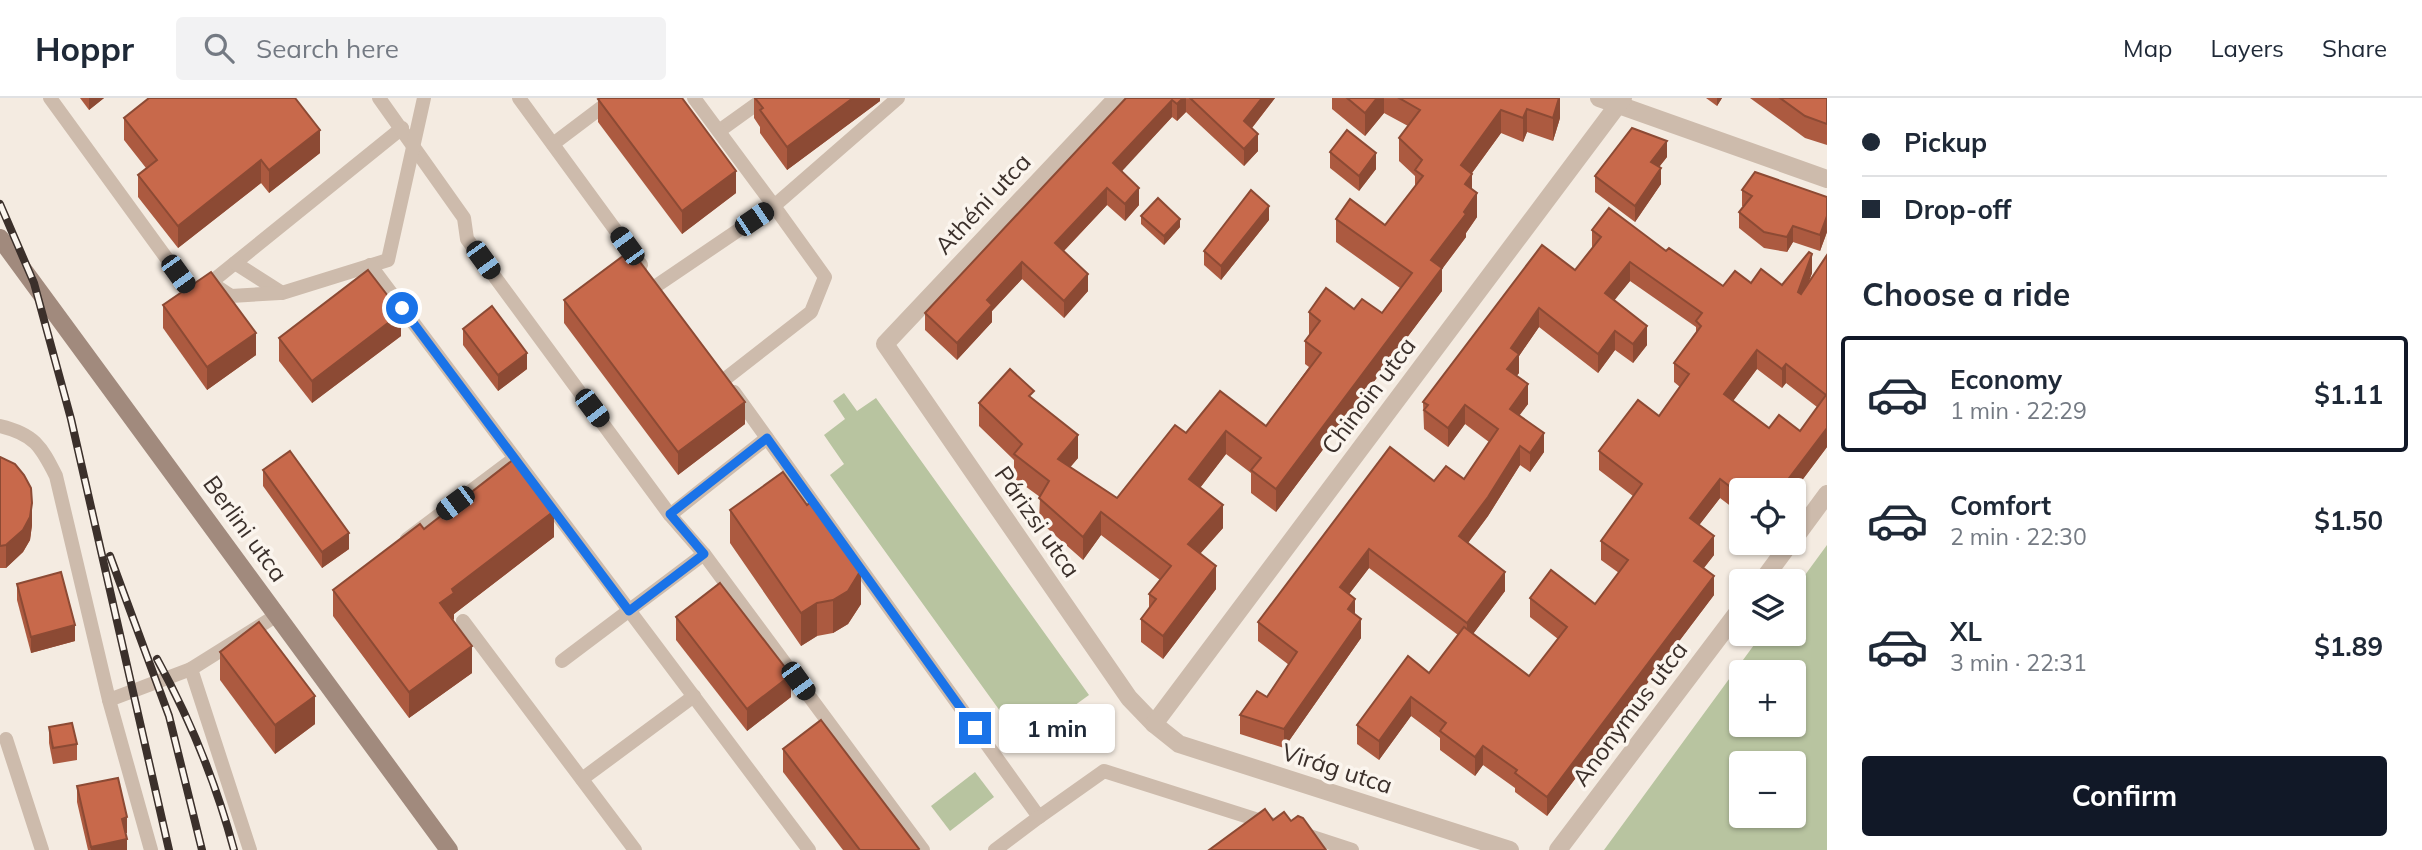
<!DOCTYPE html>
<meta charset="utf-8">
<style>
:root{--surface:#fff;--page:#f2f2f3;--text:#1f2937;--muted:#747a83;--line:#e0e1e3;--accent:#111827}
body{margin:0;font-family:Mulish,sans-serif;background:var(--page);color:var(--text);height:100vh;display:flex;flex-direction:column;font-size:26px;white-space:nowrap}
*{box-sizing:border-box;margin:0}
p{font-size:23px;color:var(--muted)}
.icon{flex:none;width:38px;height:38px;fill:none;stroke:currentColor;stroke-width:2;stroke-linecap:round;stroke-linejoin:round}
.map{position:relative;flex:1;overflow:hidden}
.sheet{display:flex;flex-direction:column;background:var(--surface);width:595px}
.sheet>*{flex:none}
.hud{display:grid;align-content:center;height:154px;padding:0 35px;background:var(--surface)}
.controls{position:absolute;left:1729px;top:380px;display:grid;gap:14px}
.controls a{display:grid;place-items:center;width:77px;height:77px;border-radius:7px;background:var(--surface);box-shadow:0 2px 5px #0004;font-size:35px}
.end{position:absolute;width:32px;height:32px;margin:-16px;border:9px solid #1a73e8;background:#fff;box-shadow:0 0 0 4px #fff}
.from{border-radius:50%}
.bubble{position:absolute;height:49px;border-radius:7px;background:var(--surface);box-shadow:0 2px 5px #0004;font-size:23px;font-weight:700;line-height:49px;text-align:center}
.car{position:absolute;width:21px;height:42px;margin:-21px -10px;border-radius:9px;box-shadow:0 0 5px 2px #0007;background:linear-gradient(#222 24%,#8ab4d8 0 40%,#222 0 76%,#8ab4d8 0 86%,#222 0)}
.hud b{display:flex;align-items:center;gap:24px;height:66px;font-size:26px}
.hud b+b{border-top:2px solid var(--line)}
.hud i{width:18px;height:18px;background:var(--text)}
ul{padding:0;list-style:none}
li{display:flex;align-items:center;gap:21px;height:116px;margin:0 14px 10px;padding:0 21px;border:4px solid transparent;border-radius:7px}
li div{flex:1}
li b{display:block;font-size:26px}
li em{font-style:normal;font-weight:700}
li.selected{border-color:var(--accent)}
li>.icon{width:63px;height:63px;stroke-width:1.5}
h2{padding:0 35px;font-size:32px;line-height:84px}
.cta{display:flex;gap:14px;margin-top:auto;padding:14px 35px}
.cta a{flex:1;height:80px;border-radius:7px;background:var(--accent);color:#fff;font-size:28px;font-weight:700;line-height:80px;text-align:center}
header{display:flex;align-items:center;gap:42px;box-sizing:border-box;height:98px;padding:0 35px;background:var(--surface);border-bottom:2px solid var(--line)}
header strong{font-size:33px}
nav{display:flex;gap:38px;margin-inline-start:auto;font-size:24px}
.search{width:490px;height:63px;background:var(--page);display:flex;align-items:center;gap:18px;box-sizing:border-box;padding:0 24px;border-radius:7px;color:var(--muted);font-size:26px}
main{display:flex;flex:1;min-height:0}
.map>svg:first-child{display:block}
.green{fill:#b8c4a0;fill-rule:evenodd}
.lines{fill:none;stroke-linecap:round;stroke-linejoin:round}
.lane{stroke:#cdbbac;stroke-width:14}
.street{stroke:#cdbbac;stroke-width:18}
.secondary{stroke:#a18a7d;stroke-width:18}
.rail-casing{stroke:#3b302b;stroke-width:8}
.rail{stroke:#fbf5ee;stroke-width:5;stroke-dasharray:16;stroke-linecap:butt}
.wall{fill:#ac5a40;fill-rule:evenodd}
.shaded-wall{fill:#8c4a34}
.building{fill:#c8694b;stroke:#8c4a34;stroke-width:2;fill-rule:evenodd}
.route{stroke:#1a73e8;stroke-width:9}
.labels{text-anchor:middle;stroke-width:7;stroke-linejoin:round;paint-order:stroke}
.street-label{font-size:24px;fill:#3b302b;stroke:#fbf5ee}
</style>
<header>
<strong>Hoppr</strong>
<div class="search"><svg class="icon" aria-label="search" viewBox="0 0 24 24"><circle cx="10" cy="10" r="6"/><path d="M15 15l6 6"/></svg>Search here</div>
<nav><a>Map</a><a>Layers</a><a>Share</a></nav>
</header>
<main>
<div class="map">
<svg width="1827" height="752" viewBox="0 0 1827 752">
<rect width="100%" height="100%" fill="#f4ebe1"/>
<g class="green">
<polygon points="844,295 857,313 876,300 1089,597 1023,645 830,377 844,366 824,337 845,321 833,303"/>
<path d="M1827 447V752H1604L1762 536H1794V492ZM1741 574H1794V626H1741ZM1741 665H1794V718H1741Z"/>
<polygon points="975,674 994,699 950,733 931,708"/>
</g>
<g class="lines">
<g class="lane">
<polyline points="50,0 194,198 402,30"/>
<polyline points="379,0 464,120 467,141 670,417 704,456 923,752"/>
<polyline points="519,0 641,167"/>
<polyline points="719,33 765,0"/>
<polyline points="553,46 614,0"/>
<polyline points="235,165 282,195 388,162 424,0"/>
<polyline points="370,167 809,752"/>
<polyline points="213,186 231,198 280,195"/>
<polyline points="656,188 774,108 694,0"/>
<polyline points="725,281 811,214 825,179 774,108 898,0"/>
<polyline points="734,294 1039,719 1104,673 1271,726"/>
<path d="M0 328C34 336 41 348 56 378L109 602"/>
<polyline points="670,417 767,340"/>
<polyline points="407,441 515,360"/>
<polyline points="463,523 635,752"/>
<polyline points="562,563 704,456"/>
<polyline points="6,641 42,752"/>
<polyline points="582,681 694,598"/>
<polyline points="1300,735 1352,752"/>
<polyline points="151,752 109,602 191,571"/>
<polyline points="250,752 191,571 277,517"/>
<polyline points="995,752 1039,719"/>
</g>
<g class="street">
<polyline points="1117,0 885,246 1129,600 1154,626 1179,646 1510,752"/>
<polyline points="1599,0 1827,81"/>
<polyline points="1794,441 1827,396"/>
<polyline points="1762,483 1791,444"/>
<polyline points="1154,626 1623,0"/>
<polyline points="1558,752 1741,510"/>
</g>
<polyline class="secondary" points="0,140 449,752"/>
<defs>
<g id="rail">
<polyline points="0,106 34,185 71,321 169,752"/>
<polyline points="110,458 169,618 202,752"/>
<path d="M157 561C190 621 216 685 234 752"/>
</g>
</defs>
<use href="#rail" class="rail-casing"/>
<use href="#rail" class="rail"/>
</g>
<g class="wall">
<polygon points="80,0 104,0 89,12"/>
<polygon points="754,0 880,0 880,3 787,72 760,35 760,29 754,20"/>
<polygon points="1126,0 1275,0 1252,30 1258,53 1244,68 1186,14 1177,23 1172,19 1121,73 1139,107 1125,123 1107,107 1064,153 1088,193 1064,220 1022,181 992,213 992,224 957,262 925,232 925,215"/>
<polygon points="1332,0 1560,0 1560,20 1553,43 1527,34 1523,44 1501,35 1472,75 1472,92 1477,119 1466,135 1466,139 1442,171 1442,193 1276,414 1251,395 1251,375 1226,356 1200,390 1223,430 1200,456 1216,491 1163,561 1141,544 1141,521 1149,510 1149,496 1160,482 1101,437 1083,462 1039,423 1040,399 1014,380 1014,362 979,328 979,305 1034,302 1078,360 1070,369 1117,400 1186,335 1266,328 1309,269 1305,266 1305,243 1309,238 1309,214 1354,211 1382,215 1400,190 1336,144 1336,121 1385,127 1415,89 1415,78 1399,63 1399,40 1408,28 1384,15 1365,38 1332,11"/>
<polygon points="1706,0 1722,0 1717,8"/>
<polygon points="1750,0 1827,0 1827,47 1805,40"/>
<polygon points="598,1 736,95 682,136 598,24"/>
<polygon points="124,20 320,55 269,95 261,85 178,150 138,99 138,77 146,70 124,42"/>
<polygon points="1330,54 1376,71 1359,93 1330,70"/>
<polygon points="1667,59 1659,69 1661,86 1635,124 1595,94 1595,78"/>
<polygon points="1742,92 1827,99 1827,134 1820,153 1793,144 1787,154 1764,150 1739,130 1739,114 1743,108 1742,108"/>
<polygon points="1141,118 1180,129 1164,147 1141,126"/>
<polygon points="1269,122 1221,182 1204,167 1204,153"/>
<path d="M1592 132 1666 153 1723 188 1751 185 1782 187 1812 175 1809 183 1827 157V349L1794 393 1741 392V416L1720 400 1699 427 1714 457 1704 470 1714 497 1547 718 1515 694V690L1483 667 1475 678 1440 652V640L1411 618 1379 662 1357 646V627L1429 575 1458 537 1369 470 1349 496 1361 540 1284 650 1240 636V617L1267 599 1289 567 1258 543V524L1434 383 1464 381 1489 344 1465 326 1448 349 1424 331 1423 304 1575 172 1592 151ZM1630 183 1696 229V235L1674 265V284L1680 289 1659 318 1599 353V372L1633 398 1601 443V462L1619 475 1595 506 1530 500V519L1558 541 1529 578 1473 536 1505 493 1468 445 1488 418 1520 367 1530 374 1544 354 1519 317 1528 306 1516 278 1519 275V258L1539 229 1598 275 1615 252 1633 265 1647 247 1614 202ZM1757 271 1782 290 1786 285 1817 309 1800 333 1769 330 1733 303Z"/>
<polygon points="564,202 745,326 678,377 564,225"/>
<polygon points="163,207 256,257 207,292 163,230"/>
<polygon points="463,231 527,271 498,293 463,247"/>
<polygon points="401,238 312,305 279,263 279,240"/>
<polygon points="0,359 32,427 30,442 23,454 6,470 0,470"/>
<polygon points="263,372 349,451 322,470 263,388"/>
<polygon points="730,412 861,506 848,526 833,535 817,538 801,548 730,445"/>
<polygon points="424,431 554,439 454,516 454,521 453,522 472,575 409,620 333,518 333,492"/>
<polygon points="17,486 75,543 31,555 17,502"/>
<polygon points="676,519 791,599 747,633 676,542"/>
<polygon points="220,554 315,626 275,656 220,582"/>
<polygon points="49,629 77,646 77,662 53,666 49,645"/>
<polygon points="783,651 919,752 843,752 783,674"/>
<polygon points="77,688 127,735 125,735 127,752 88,752 77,704"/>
</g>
<g class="shaded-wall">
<polygon points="89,0 104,0 89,12"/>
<polygon points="853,0 880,0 880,3 787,72 787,49"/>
<polygon points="1183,0 1186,0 1186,14 1177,23 1177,6"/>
<polygon points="1262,0 1275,0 1244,40 1244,23"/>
<polygon points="1377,0 1384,0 1384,15 1365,38 1365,15"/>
<polygon points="1559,0 1560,0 1560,20 1553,43 1553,20"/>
<polygon points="1717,0 1722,0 1717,8"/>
<polygon points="1172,2 1172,19 1113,83 1113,65"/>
<polygon points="1527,11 1527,34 1523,44 1523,20"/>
<polygon points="1501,12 1501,35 1461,90 1461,67"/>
<polygon points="320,32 320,55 269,95 269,72"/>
<polygon points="1258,36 1258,53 1244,68 1244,51"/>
<polygon points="1667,43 1667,59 1651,79 1651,64"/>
<polygon points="1376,55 1376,71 1359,93 1359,78"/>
<polygon points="261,62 261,85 178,150 178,128"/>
<polygon points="1661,70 1661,86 1635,124 1635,108"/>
<polygon points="736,73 736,95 682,136 682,113"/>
<polygon points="1472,76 1472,99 1465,86"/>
<polygon points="1107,90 1107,107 1055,162 1055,145"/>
<polygon points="1139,90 1139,107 1125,123 1125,106"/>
<polygon points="1477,95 1477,119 1466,135 1466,139 1442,171 1442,193 1276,414 1276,391"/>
<polygon points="1269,108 1269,122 1221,182 1221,168"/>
<polygon points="1827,118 1827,134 1820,153 1820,137"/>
<polygon points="1180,121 1180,129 1164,147 1164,138"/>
<polygon points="1793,128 1793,144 1787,154 1787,139"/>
<polygon points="1812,156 1812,175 1798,213 1798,194"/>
<polygon points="1022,164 1022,181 992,213 992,224 957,262 957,245 987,202"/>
<polygon points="1630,164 1630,183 1605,214 1605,195"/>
<polygon points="1088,176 1088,193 1064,220 1064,203"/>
<polygon points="1539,210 1539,229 1519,258 1519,275 1507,290 1507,271 1511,250"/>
<polygon points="401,215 401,238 312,305 312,283"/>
<polygon points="1647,228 1647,247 1633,265 1633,246"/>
<polygon points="1615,233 1615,252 1598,275 1598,256"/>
<polygon points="256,235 256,257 207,292 207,269"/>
<polygon points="1757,252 1757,271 1724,315 1724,296"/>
<polygon points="527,255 527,271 498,293 498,277"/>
<polygon points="1786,266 1786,285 1782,290 1782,271"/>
<polygon points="1528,286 1528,306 1510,330 1510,311"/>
<polygon points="745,304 745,326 678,377 678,354"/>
<polygon points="1465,307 1465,326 1448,349 1448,330"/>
<polygon points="1827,330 1827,349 1794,393 1780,392"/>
<polygon points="1226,333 1226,356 1189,404 1189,381"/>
<polygon points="1544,335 1544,354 1530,374 1530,355"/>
<polygon points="1078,337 1078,360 1058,384 1058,361"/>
<polygon points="1520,348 1520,367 1488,418 1459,457 1459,438"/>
<polygon points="1720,381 1720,400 1690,439 1690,420"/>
<polygon points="32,405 32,427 30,442 23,454 6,470 6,447"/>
<polygon points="1223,407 1223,430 1188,469 1188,446"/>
<polygon points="554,413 554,439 454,516 454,521 440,532 440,505 452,491"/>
<polygon points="1101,414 1101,437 1083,462 1083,439"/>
<polygon points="349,435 349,451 322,470 322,454"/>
<polygon points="1714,438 1714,457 1694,482 1694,463"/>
<polygon points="1369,451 1369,470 1340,508 1340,489"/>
<polygon points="1216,468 1216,491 1163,561 1163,538"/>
<polygon points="861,472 861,506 848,526 833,535 833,502"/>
<polygon points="1505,474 1505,493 1467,544 1467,525"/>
<polygon points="1714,478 1714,497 1547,718 1547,699"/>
<polygon points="1355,501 1355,520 1348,511"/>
<polygon points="817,505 817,538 801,548 801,515"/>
<polygon points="1361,521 1361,540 1284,650 1284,631"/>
<polygon points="75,527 75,543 31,555 31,539"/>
<polygon points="472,548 472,575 409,620 409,594"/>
<polygon points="791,577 791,599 747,633 747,611"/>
<polygon points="315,598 315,626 275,656 275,627"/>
<polygon points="1411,599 1411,618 1379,662 1379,643"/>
<polygon points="1483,648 1483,667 1475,678 1475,659"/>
<polygon points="127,719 127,735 122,736 122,721"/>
<polygon points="127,741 127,752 91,752 91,749"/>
</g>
<g class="building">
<polygon points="149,0 295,0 320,32 269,72 261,62 178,128 138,77 157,62 124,20"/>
<polygon points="600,0 682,0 736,73 682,113 598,1"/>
<polygon points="755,0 853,0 787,49 760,12 763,10"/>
<polygon points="1126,0 1183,0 1177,6 1172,2 1113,65 1139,90 1125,106 1107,90 1055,145 1088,176 1064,203 1022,164 987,202 992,207 957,245 925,215"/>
<polygon points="1190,0 1262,0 1244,23 1258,36 1244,51"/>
<polygon points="1347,0 1377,0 1365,15"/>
<polygon points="1399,0 1559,0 1553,20 1527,11 1523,20 1501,12 1461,67 1472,76 1465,86 1477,95 1464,114 1466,116 1431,162 1442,170 1276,391 1251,372 1261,360 1226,333 1189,381 1223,407 1188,446 1216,468 1163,538 1141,521 1156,501 1149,496 1171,468 1101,414 1083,439 1039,400 1049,383 1014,356 1022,346 979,305 1010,271 1034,293 1029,298 1078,337 1058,361 1117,400 1175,327 1186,335 1220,293 1266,328 1321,255 1305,243 1320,223 1309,214 1326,190 1354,211 1362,201 1382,215 1412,175 1336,121 1350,101 1385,127 1423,78 1415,72 1422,62 1399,40 1420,12"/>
<polygon points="1780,0 1827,0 1827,26 1805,18"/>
<polygon points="1632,30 1667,43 1651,64 1661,70 1635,108 1595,78"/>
<polygon points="1347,32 1376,55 1359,78 1330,54"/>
<polygon points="1755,74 1827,99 1827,118 1820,137 1793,128 1787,139 1764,134 1739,114 1752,98 1742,92"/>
<polygon points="1251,92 1269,108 1221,168 1204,153"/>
<polygon points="1158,100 1180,121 1164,138 1141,118"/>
<path d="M1609 110 1666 153 1669 150 1723 188 1735 173 1751 185 1761 171 1782 187 1809 154 1812 156 1798 194 1801 196 1827 157V330L1780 392H1741V397L1720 381 1690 420 1714 438 1694 463 1714 478 1547 699 1515 675 1517 672 1483 648 1475 659 1440 633 1446 625 1411 599 1379 643 1357 627 1408 558 1429 575 1464 529 1529 578 1567 529 1530 500 1551 472 1595 506 1628 462 1601 443 1642 386 1599 353 1638 302 1659 318 1689 276 1674 265 1701 228 1696 223 1702 215 1630 164 1605 195 1647 228 1633 246 1615 233 1598 256 1539 210 1511 250 1519 256 1507 271 1528 286 1510 311 1544 335 1530 355 1520 348 1488 399 1459 438 1505 474 1467 525 1369 451 1340 489 1355 501 1348 511 1361 521 1284 631 1240 617 1257 593 1267 599 1297 554 1258 524 1390 349 1434 383 1446 368 1464 381 1498 331 1465 307 1448 330 1424 312 1428 307 1423 304 1542 147 1575 172 1601 139 1592 132ZM1757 252 1782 271 1786 266 1826 297 1800 333 1779 317 1769 330 1724 296Z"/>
<polygon points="631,152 745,304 678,354 564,202"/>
<polygon points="368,172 401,215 312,283 279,240"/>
<polygon points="211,174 256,235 207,269 163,207"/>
<polygon points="492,208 527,255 498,277 463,231"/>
<polygon points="290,353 349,435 322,454 263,372"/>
<polygon points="0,359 15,366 24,377 31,390 32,405 30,419 23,432 6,447 0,448"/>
<polygon points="514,361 554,413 452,491 454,495 440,505 472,548 409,594 333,492 420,426 424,431"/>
<polygon points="783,374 807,407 812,403 861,472 848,493 833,502 817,505 801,515 730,412"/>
<polygon points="61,474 75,527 31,539 17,486"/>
<polygon points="720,485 791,577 747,611 676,519"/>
<polygon points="259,524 315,598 275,627 220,554"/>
<polygon points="821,622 919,751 918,752 860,752 783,651"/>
<polygon points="72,625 77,646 53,650 49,629"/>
<polygon points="118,680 127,719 122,721 127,741 91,749 77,688"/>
<polygon points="1265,711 1273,722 1284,714 1291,723 1298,718 1303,720 1326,752 1209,752"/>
</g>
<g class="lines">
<polyline class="route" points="402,210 629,513 704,456 670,416 767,340 975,630"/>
</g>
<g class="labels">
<g class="street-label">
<text transform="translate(983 106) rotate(-47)" y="8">Athéni utca</text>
<text transform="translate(1369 298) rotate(-53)" y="8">Chinoin utca</text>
<text transform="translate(1037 424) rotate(55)" y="8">Párizsi utca</text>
<text transform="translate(245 431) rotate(54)" y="8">Berlini utca</text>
<text transform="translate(1630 616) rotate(-53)" y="8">Anonymus utca</text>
<text transform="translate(1337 671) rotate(18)" y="8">Virág utca</text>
</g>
</g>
</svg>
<div class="controls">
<a><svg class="icon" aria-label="locate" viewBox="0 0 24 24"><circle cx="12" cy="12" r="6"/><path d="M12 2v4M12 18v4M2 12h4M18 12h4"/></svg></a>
<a><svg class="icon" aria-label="layers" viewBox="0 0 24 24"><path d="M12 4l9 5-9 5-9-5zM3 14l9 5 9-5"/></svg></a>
<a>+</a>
<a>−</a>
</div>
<i class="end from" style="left:402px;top:210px"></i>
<i class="end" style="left:975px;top:630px"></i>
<div class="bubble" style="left:999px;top:606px;width:116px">1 min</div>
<i class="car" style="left:754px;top:121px;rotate:56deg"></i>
<i class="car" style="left:627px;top:148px;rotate:324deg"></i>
<i class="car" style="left:483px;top:162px;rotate:144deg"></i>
<i class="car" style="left:178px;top:176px;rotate:144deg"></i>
<i class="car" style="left:592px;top:310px;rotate:143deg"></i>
<i class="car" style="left:455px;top:405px;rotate:233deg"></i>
<i class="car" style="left:798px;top:583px;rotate:144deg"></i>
</div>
<section class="sheet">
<div class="hud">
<b><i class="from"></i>Pickup</b>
<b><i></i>Drop-off</b>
</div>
<h2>Choose a ride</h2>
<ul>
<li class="selected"><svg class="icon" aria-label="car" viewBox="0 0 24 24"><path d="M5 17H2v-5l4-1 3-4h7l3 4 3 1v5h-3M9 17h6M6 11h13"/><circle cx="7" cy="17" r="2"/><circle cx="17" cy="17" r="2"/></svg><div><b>Economy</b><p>1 min · 22:29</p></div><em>$1.11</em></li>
<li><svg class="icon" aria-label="car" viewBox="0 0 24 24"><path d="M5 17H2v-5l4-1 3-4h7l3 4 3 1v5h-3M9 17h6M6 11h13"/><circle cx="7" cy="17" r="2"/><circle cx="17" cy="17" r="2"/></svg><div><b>Comfort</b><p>2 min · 22:30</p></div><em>$1.50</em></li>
<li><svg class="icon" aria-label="car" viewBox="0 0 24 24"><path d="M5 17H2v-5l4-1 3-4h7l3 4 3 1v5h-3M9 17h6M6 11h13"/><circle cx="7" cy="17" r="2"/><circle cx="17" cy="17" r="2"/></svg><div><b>XL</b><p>3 min · 22:31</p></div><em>$1.89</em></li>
</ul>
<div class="cta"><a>Confirm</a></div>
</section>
</main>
